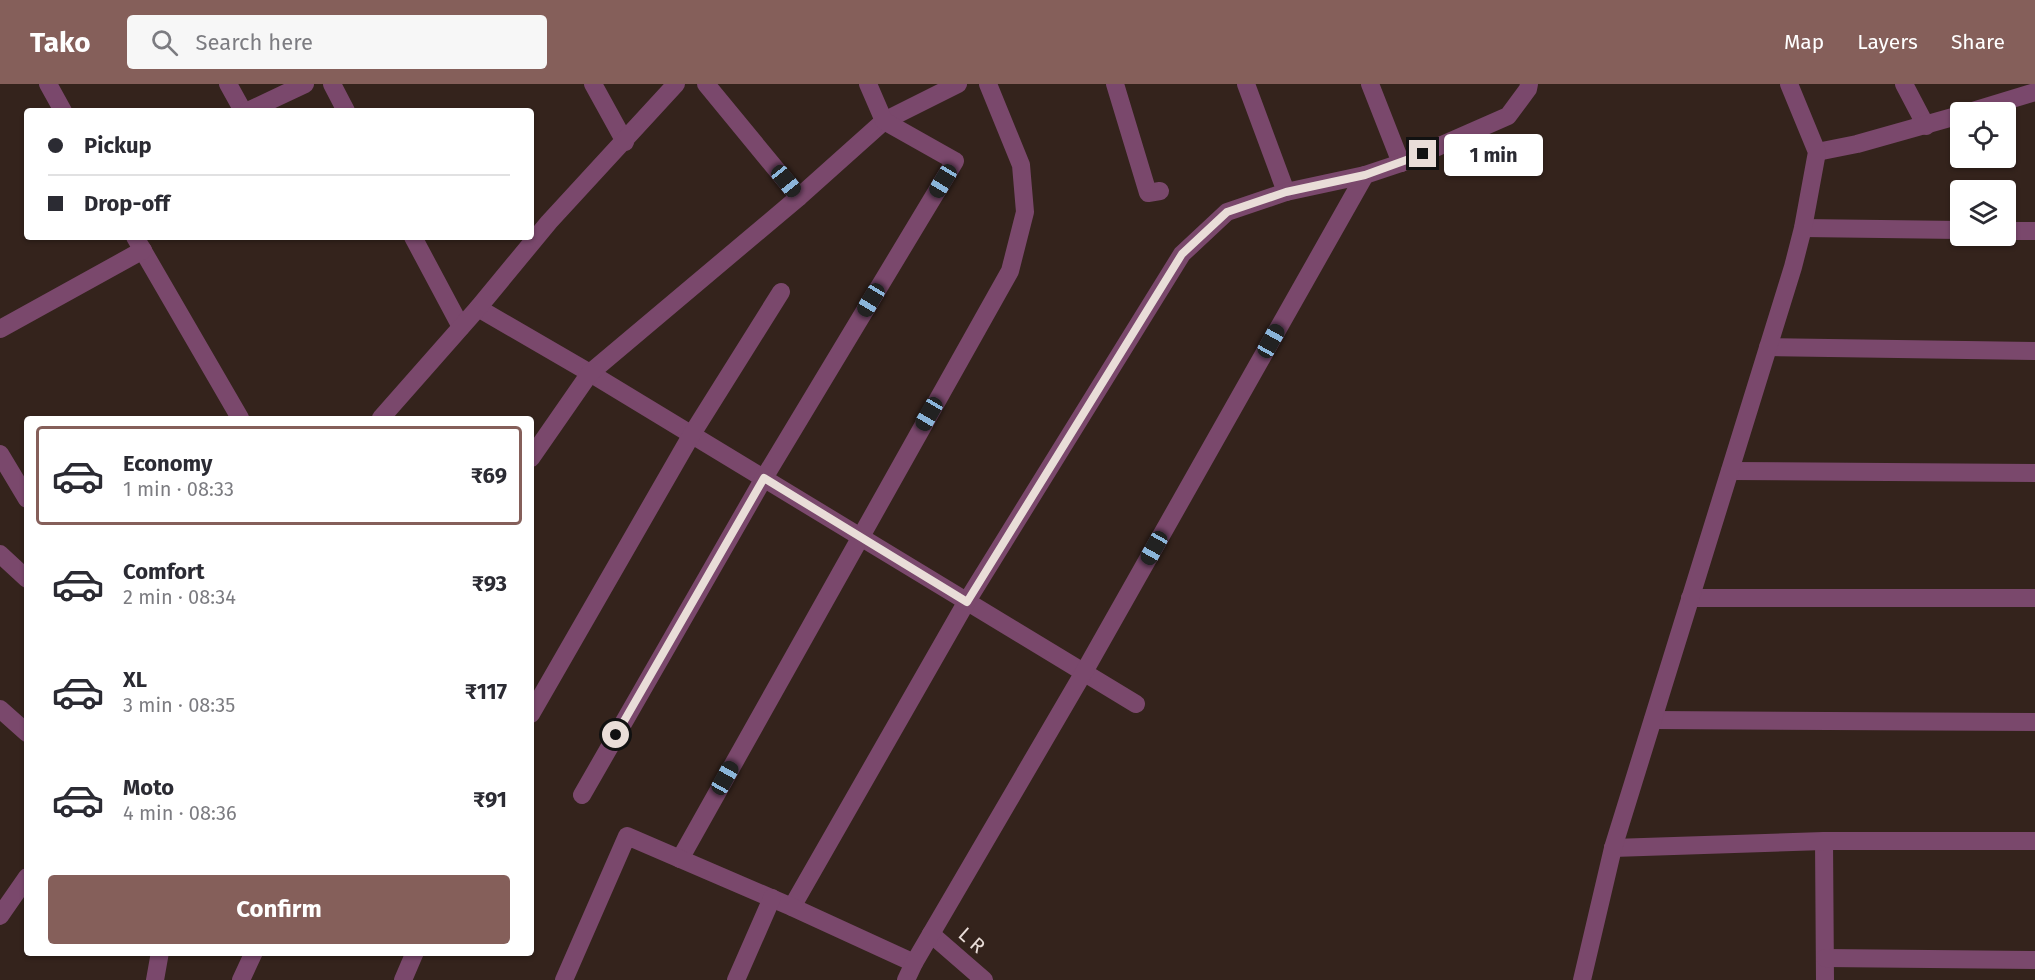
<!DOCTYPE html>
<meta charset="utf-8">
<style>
:root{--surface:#fff;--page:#f7f7f7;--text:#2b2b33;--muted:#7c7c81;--line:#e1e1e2;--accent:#855f5a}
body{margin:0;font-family:"Fira Sans",sans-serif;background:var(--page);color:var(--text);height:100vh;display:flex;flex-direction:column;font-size:22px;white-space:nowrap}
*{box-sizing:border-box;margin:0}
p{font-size:20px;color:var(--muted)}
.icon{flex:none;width:33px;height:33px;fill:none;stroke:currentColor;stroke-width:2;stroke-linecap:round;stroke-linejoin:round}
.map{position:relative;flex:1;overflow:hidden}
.panel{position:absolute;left:24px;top:332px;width:510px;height:540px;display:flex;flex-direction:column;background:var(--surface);border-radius:6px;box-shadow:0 2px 4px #0004}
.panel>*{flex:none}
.guide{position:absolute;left:24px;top:24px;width:510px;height:132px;border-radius:6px;box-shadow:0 2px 4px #0004;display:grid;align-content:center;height:132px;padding:0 24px;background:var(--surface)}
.buttons{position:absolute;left:1950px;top:18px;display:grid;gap:12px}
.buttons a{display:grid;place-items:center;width:66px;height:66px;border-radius:6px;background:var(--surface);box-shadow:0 2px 4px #0004;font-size:30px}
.end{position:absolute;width:27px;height:27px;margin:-14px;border:8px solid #e9ddd8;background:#111;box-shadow:0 0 0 3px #111}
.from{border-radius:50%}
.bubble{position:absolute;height:42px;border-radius:6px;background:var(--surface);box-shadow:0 2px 4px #0004;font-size:20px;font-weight:700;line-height:42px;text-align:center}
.car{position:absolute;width:18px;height:36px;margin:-18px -9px;border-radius:8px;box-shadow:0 0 4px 2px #0007;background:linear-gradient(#222 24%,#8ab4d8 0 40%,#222 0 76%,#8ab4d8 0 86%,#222 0)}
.guide b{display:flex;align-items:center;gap:21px;height:57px;font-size:22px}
.guide b+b{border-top:2px solid var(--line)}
.guide i{width:15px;height:15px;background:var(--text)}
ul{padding:10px 0 0;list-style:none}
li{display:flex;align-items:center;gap:18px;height:99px;margin:0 12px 9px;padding:0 12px;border:3px solid transparent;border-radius:6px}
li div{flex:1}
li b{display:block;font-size:22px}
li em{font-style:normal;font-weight:700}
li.on{border-color:var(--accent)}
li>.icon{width:54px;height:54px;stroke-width:1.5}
.action{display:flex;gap:12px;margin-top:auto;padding:12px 24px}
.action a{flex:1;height:69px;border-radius:6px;background:var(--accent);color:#fff;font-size:24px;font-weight:700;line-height:69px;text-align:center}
header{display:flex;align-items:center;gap:36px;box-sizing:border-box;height:84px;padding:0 30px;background:var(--accent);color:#fff}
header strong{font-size:28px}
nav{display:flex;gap:33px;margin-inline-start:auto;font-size:21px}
.search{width:420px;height:54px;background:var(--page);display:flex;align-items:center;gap:15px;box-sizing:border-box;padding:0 21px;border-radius:6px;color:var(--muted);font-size:22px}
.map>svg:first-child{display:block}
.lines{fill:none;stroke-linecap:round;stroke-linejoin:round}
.street{stroke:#7a486c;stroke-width:18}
.route{stroke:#e9ddd8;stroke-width:8}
.labels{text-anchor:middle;stroke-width:4.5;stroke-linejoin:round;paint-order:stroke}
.street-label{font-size:20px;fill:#e9ddd8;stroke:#34231c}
</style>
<header>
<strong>Tako</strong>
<div class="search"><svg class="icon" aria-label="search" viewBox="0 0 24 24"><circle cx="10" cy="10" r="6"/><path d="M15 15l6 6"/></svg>Search here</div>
<nav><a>Map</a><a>Layers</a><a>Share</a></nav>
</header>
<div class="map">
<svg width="2035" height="896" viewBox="0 0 2035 896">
<rect width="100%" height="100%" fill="#34231c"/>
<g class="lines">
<g class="street">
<polyline points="48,0 63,27"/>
<polyline points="228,0 243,27"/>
<polyline points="332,0 346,27"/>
<polyline points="593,0 625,58"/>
<polyline points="706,0 799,113"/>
<polyline points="1115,0 1148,109 1160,107"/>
<polyline points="1246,0 1286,108"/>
<polyline points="1370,0 1401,79"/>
<polyline points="1904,0 1926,42"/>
<polyline points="248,27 305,0"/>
<polyline points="1969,28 2035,8"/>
<polyline points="1817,68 1857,60 1960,31"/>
<polyline points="1803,144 1960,146"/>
<polyline points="2006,147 2035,147"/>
<polyline points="135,153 240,334"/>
<polyline points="413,153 461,243"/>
<polyline points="478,224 590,289 1136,620"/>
<polyline points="0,245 143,166"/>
<polyline points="1768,263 2035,267"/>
<polyline points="381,334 478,224 549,138 676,0"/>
<polyline points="0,370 27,415"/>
<polyline points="531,374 590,289 799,113 884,37 958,0"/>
<polyline points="1730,387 2035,389"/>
<polyline points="0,470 27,495"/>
<polyline points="1690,514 2035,514"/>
<polyline points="0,625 27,649"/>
<polyline points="531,630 692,350 781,208"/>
<polyline points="1653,636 2035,638"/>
<polyline points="582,711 764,394 955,77 884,37 868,0"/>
<polyline points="1824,757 1825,896"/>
<polyline points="1613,764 1824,757 2035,757"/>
<polyline points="680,775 1010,187 1025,128 1021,81 988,0"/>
<polyline points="792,823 967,517 1182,170 1227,128 1286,108 1365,91 1401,79 1508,32 1528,5 1529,0"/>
<polyline points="0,832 27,793"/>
<polyline points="931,850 984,896"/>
<polyline points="1825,874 2035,876"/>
<polyline points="155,896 160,868"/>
<polyline points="241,896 254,868"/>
<polyline points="403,896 415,868"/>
<polyline points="564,896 627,752 792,823 914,879"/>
<polyline points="736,896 772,814"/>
<polyline points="906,896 914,879 1084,588 1365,91"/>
<polyline points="1582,896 1613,764 1793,183 1803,144 1817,68 1789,0"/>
</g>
</g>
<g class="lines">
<polyline class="route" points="616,651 764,394 967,518 1182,170 1227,128 1286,108 1365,91 1423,70"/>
</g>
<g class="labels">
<g class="street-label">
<text transform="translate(972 856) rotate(41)" y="7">L R</text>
</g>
</g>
</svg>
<div class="buttons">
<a><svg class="icon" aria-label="locate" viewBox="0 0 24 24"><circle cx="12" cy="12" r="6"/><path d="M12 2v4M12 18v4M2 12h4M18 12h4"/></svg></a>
<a><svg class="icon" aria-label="layers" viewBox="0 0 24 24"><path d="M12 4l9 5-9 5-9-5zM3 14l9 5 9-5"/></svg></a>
</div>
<i class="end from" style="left:616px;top:651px"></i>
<i class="end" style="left:1423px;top:70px"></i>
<div class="bubble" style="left:1444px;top:50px;width:99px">1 min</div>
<i class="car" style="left:786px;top:97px;rotate:141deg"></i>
<i class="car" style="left:943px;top:97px;rotate:211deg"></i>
<i class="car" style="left:871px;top:216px;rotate:211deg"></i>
<i class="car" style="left:1271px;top:257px;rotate:29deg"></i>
<i class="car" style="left:929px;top:330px;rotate:210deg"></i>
<i class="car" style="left:1154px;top:464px;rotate:209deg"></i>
<i class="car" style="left:725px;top:694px;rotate:29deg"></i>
<div class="guide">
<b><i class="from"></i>Pickup</b>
<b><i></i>Drop-off</b>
</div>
<section class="panel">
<ul>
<li class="on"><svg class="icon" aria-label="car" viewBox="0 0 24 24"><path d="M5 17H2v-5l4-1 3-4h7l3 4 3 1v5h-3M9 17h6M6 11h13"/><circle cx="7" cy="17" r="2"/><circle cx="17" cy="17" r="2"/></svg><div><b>Economy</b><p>1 min · 08:33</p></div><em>₹69</em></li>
<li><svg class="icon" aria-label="car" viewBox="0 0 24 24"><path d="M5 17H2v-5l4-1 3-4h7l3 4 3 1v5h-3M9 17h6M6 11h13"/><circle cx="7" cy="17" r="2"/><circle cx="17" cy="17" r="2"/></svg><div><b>Comfort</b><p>2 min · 08:34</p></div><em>₹93</em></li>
<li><svg class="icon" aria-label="car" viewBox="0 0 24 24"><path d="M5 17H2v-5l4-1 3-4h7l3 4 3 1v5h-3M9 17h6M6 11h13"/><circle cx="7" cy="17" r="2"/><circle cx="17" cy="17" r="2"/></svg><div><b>XL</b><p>3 min · 08:35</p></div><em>₹117</em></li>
<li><svg class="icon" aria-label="car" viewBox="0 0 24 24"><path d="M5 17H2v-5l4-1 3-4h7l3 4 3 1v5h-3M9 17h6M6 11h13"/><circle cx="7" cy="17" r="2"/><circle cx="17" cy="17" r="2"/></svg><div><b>Moto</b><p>4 min · 08:36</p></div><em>₹91</em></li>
</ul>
<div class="action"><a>Confirm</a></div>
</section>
</div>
